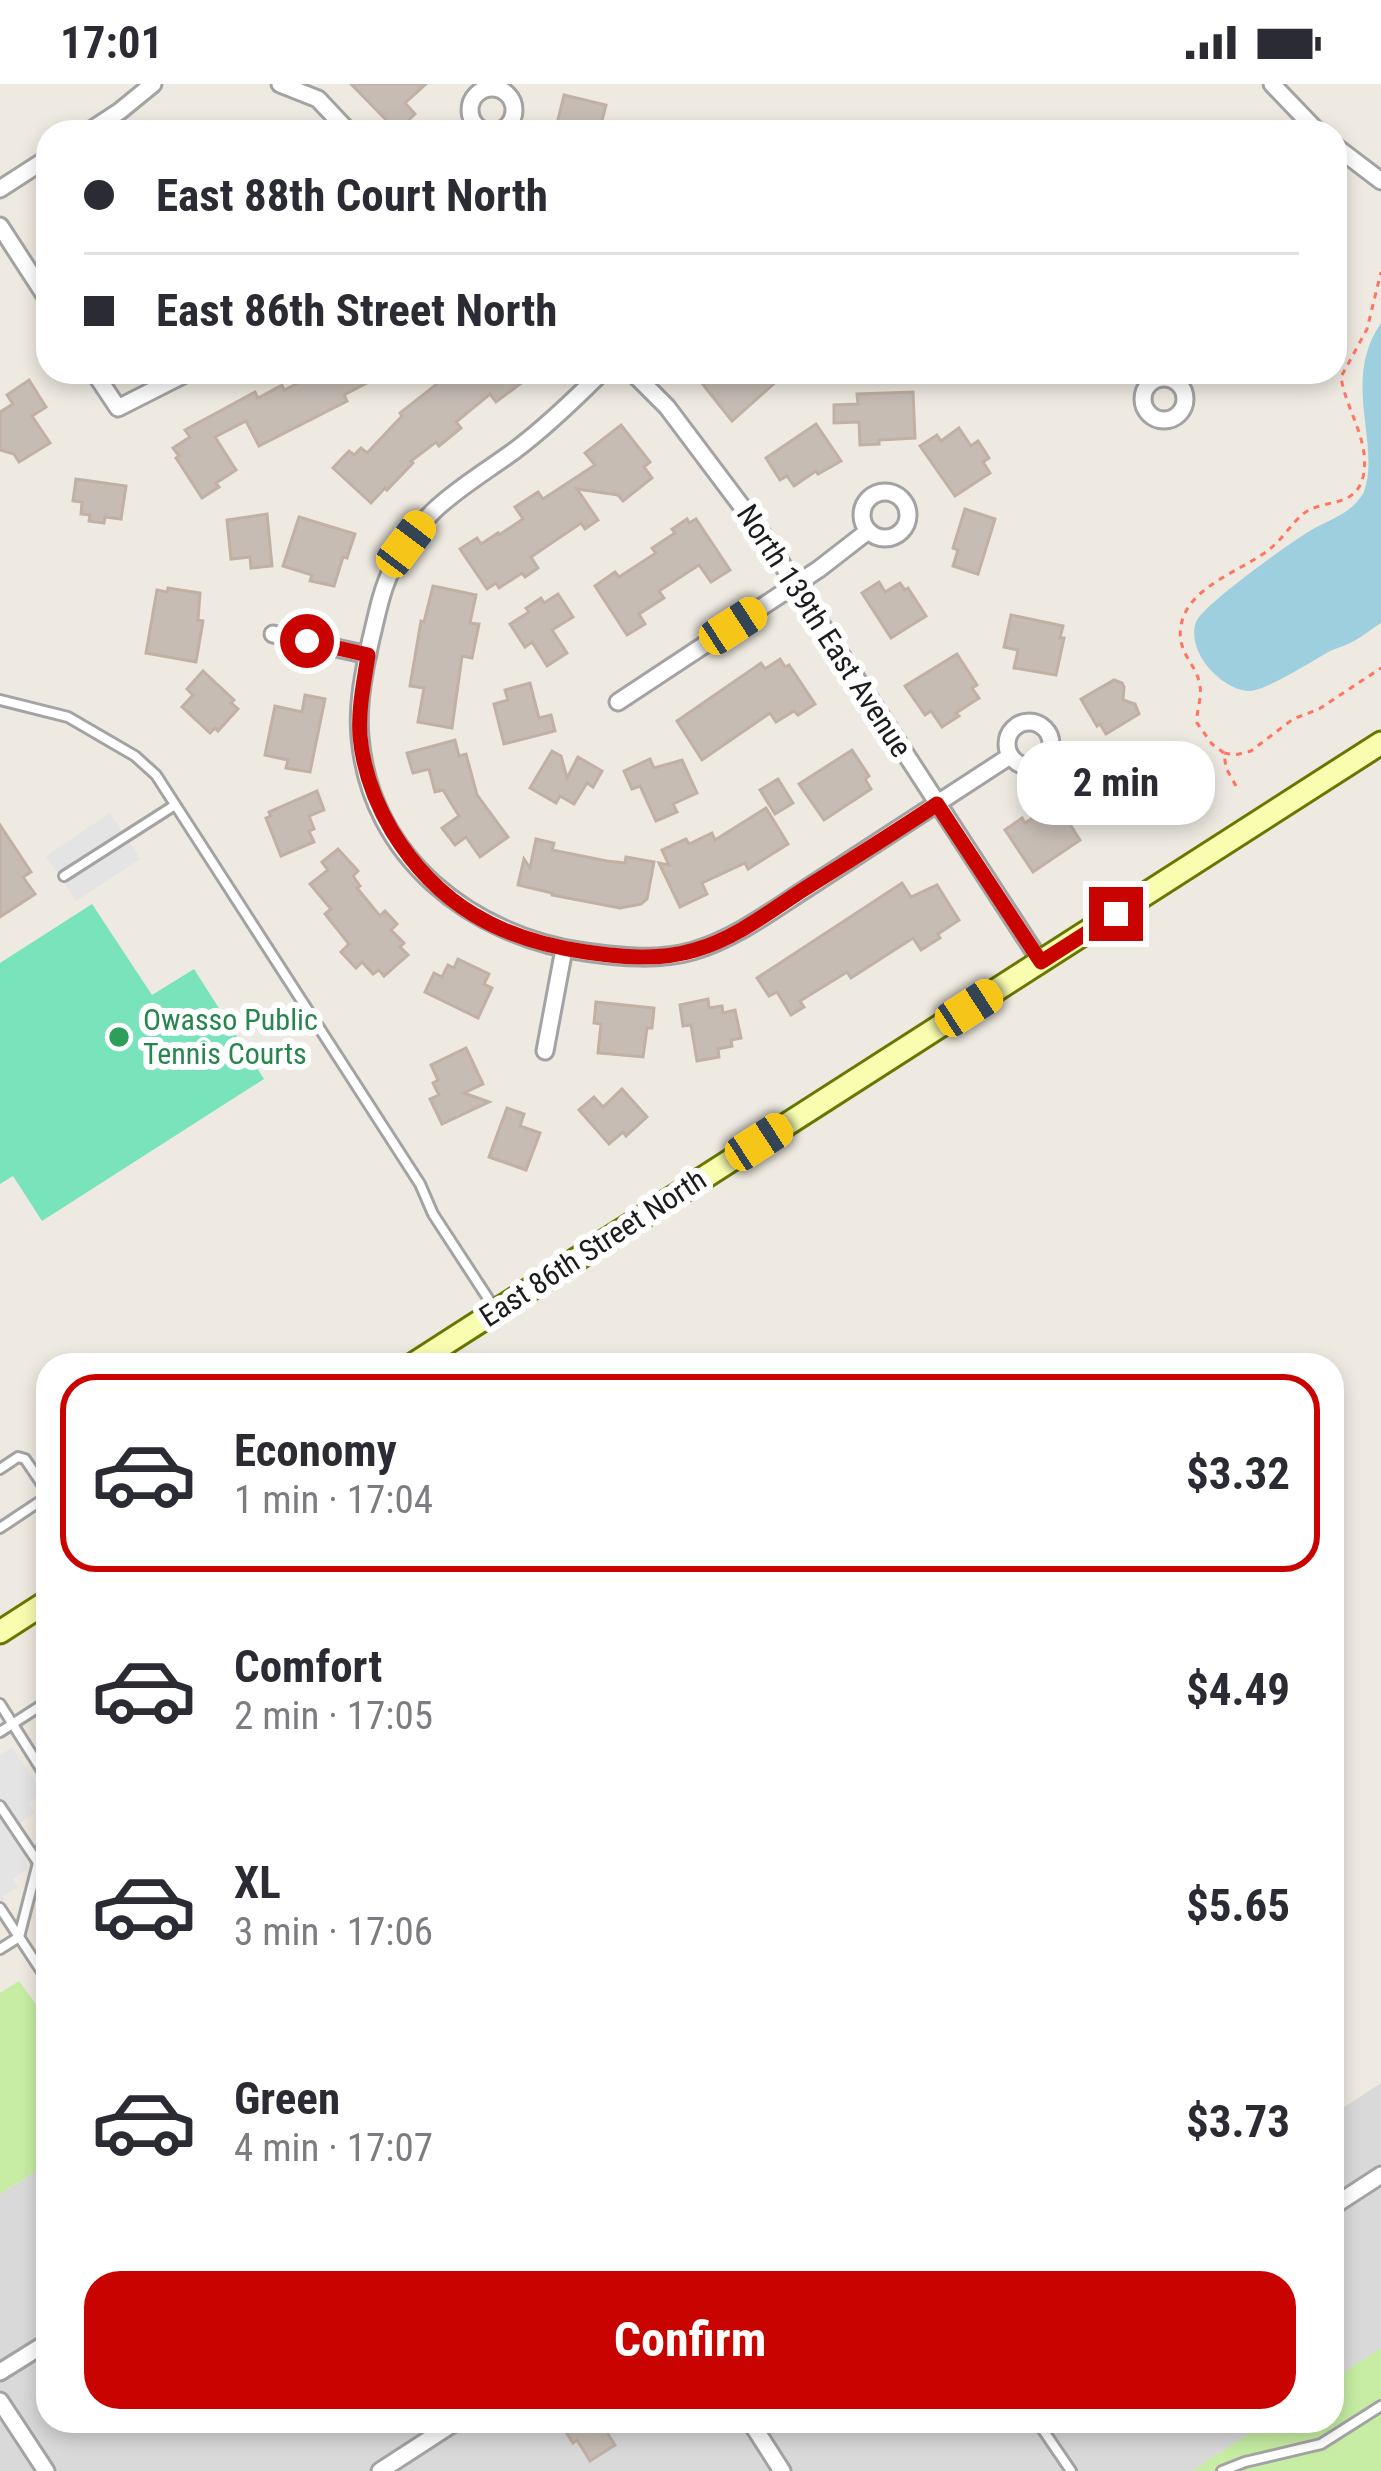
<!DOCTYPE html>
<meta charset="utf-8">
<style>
:root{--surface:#fff;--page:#f7f7f7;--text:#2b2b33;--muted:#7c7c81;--line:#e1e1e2;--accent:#c90400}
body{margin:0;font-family:"Roboto Condensed",sans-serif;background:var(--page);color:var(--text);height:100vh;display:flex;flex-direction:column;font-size:45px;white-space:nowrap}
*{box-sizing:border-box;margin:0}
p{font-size:39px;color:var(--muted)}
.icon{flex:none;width:66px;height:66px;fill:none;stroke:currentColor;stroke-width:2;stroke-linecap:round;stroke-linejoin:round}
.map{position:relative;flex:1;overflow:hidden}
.drawer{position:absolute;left:36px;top:1269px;width:1308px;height:1080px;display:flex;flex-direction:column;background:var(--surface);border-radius:36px;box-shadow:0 6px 18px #0003}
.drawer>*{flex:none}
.banner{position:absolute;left:36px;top:36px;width:1311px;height:264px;border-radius:36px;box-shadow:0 6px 18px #0003;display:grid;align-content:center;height:264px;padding:0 48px;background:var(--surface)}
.end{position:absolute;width:54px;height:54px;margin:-27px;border:15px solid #c90400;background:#fff;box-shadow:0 0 0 6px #fff}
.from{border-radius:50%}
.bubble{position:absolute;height:84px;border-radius:36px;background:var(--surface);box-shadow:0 6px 18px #0003;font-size:39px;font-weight:700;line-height:84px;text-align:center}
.car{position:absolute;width:36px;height:72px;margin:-36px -18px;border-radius:15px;box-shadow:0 0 9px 3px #0007;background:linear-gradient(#f5c518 24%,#345 0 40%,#f5c518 0 76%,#345 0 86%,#f5c518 0)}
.banner b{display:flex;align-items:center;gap:42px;height:114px;font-size:45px}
.banner b+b{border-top:3px solid var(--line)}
.banner i{width:30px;height:30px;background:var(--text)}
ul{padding:21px 0 0;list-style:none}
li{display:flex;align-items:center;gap:36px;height:198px;margin:0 24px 18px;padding:0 24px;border:6px solid transparent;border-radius:36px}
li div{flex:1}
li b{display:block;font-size:45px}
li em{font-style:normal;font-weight:700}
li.current{border-color:var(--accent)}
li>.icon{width:108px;height:108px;stroke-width:1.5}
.button{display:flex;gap:24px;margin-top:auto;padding:24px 48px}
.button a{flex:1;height:138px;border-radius:36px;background:var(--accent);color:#fff;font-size:48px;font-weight:700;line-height:138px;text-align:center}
.status{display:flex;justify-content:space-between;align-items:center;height:84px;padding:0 60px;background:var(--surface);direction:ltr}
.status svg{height:33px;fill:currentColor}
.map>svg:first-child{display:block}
.residential{fill:#dad9d9}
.grass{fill:#c6eda3}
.pitch{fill:#79e3bc}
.parking{fill:#e4e4e4}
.water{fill:#9ecfdf}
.building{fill:#c6bcb4;stroke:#c1b0a3;stroke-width:3}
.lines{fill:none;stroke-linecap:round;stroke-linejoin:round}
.lane-casing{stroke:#a3a3a3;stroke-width:14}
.street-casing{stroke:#a3a3a3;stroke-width:21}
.secondary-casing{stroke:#687700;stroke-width:27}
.path{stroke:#ff7562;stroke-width:3;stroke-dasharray:6 6;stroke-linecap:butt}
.lane{stroke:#fff;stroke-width:8}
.street{stroke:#fff;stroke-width:15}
.secondary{stroke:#f8fdb0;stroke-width:21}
.route{stroke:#c90400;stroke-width:15}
.leisure-dot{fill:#2e9e5b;stroke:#fff;stroke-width:4.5}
.labels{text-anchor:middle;stroke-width:12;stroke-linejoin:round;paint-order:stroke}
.street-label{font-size:30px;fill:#1c1c1c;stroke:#fff}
.leisure-label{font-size:30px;fill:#27864d;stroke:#fff;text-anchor:start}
</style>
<div class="status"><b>17:01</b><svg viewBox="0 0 49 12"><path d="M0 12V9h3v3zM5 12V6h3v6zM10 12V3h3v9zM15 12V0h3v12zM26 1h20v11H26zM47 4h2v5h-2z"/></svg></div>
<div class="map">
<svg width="1381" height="2387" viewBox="0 0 1381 2387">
<rect width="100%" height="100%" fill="#eeeae1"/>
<g class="residential">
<polygon points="1381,1999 1381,2264 1332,2296 1332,2031"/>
<polygon points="48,2080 48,2337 1268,2337 1192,2387 0,2387 0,2110"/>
</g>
<g class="grass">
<polygon points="19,1897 48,1937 48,2080 0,2110 0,1909"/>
<polygon points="1381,2264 1381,2387 1192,2387 1268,2337 1332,2337 1332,2296"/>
</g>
<polygon class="pitch" points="92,820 152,911 194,885 264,995 42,1137 13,1092 0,1100 0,879"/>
<g class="parking">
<polygon points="110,729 140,775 76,817 46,772"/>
<polygon points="12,1663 43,1709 28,1719 34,1729 20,1739 27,1785 13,1795 18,1803 4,1812 0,1828 0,1672"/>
</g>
<path class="water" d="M1381 239V539C1371 545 1361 554 1350 559 1342 563 1332 565 1325 570 1309 579 1268 605 1251 607 1234 608 1214 592 1205 579 1197 569 1190 549 1197 536 1207 518 1292 457 1313 445 1333 434 1352 429 1364 408 1381 359 1341 297 1381 239Z"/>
<g class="building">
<polygon points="351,0 426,0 405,19 415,30 397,47"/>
<polygon points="564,11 606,21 599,48 555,48"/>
<polygon points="321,288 388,288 344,311 347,317 259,362 246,337 215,353 236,386 216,399 219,403 202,414 176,374 179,372 173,364 190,353 185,346 255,308 258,314 282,301 284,306"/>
<polygon points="452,288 511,288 520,300 496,318 490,310 456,338 461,344 439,362 436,358 411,377 413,379 387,406 385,404 371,419 333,384 349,367 354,371 361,364 367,369 402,332 400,329"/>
<polygon points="693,288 787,288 732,337"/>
<polygon points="29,296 46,323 32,332 50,359 19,378 14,370 0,366 0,328 13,320 7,311"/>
<polygon points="913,308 915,354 879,356 879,360 860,361 859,338 834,339 834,321 858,320 857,310"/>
<polygon points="816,340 841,377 818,390 816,387 794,402 787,392 780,396 766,374"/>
<polygon points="621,341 650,378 644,383 652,394 623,417 618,411 577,405 598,436 585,445 581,439 531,473 538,484 525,493 522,489 499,504 496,499 487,505 460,465 477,454 481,460 498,449 499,451 523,435 515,423 538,408 543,415 595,381 585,369"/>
<polygon points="959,344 971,362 978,357 989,374 983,378 990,389 955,412 920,362 937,351 941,357"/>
<polygon points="76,395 126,402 121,435 105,433 104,439 89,437 90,431 81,430 82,418 73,417"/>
<polygon points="965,425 995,435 978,490 953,482 958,466 953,464"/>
<polygon points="267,430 272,482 251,484 250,473 231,475 227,436"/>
<polygon points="299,433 355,450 347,474 343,473 334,502 310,497 312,491 283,482"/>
<polygon points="687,435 689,439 696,435 730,486 711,498 699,481 659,507 664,514 639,530 645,540 627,551 595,502 615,488 619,493 656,469 652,464 675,449 672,445"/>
<polygon points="879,498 885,508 900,499 905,506 908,504 926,532 891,554 862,509"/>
<polygon points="433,502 476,511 470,539 479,540 472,574 462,572 452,644 418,638 424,604 410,602 421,537 424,538"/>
<polygon points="168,504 200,509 198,536 203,537 196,578 146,569 157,506 167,508"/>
<polygon points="558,510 573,533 552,546 567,569 547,582 532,558 525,563 510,540 529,528 526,524 541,514 544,519"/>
<polygon points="1011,531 1063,542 1060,554 1064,554 1056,591 1014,584 1018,566 1004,563"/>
<polygon points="957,570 977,601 972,604 979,614 956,629 959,632 942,643 931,627 925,631 905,602"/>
<polygon points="780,575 785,583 789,581 815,620 798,631 794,627 776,638 770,629 702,676 677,637 761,579 765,585"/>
<polygon points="203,587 234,616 231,619 238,625 218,647 215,644 210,649 182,623 193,611 187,605"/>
<polygon points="1114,596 1122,599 1124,603 1123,616 1135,620 1139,630 1106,650 1100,640 1097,642 1081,615"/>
<polygon points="530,599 539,634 551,631 555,647 504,660 494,620 508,616 505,606"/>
<polygon points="305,611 325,615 310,688 286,684 288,676 265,671 275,622 302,628"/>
<polygon points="455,656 459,672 466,670 477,711 508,753 480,773 466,753 455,761 442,744 459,732 443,706 435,708 429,685 413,689 407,669"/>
<polygon points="1110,663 1145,680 1122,727 1084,708"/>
<polygon points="852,666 869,692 865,695 871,705 824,736 799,700"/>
<polygon points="552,667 561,672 567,694 578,673 602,687 593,703 587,699 574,720 560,712 556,719 530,704"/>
<polygon points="650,675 654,684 682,676 697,709 673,720 677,728 656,737 640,702 632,705 624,687"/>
<polygon points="778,695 793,719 775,730 760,706"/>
<polygon points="317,707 324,726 309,732 314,745 309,747 314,758 281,772 266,734 271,732 269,728"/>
<polygon points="766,724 788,760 748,785 745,779 702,799 707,810 680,823 659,779 669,781 662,766 686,755 689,760 712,749 715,756"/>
<polygon points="1045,726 1051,735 1062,728 1080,756 1033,788 1005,746 1022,734 1025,739"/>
<polygon points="0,741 31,788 23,793 35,810 0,833"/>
<polygon points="536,755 554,759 552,766 607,777 625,779 626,773 654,778 647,815 641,820 620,824 552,811 552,809 518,801 524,775 530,784"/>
<polygon points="338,765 358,787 353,792 360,802 357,804 380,832 385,827 397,840 391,846 404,859 400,863 408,871 384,892 379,886 373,890 362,878 356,884 341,868 349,860 325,830 331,825 310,800 328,786 322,778"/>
<polygon points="902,799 911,813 937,801 959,836 938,850 940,854 921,866 913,854 851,894 847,888 800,917 804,923 791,931 777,908 769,912 757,894"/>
<polygon points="458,875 489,890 484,900 492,904 478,934 425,908 434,889 442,893 448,881 454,884"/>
<polygon points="708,915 709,924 722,922 723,929 735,926 741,954 731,956 732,962 718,965 719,973 697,977 691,941 683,942 680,921"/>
<polygon points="596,918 654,924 652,944 647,944 643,973 598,969 601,940 594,939"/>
<polygon points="466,964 483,1000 464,1009 489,1018 442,1040 430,1015 439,1011 433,999 438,996 431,981"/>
<polygon points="622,1005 647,1033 626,1052 623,1048 609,1060 579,1026 594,1013 603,1023"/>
<polygon points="507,1024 524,1030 520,1042 540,1049 526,1086 489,1073"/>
<polygon points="559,2337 600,2337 615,2361 590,2377 577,2356 573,2359"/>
</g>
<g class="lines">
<defs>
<g id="lane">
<polyline points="0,616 68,633 135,672 156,691 420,1100 433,1130 495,1225"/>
<polyline points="64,792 175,721"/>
<polyline points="0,1385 18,1373 25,1375 48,1409"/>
<polyline points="0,1444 48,1412"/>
<polyline points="0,1620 48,1696"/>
<polyline points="0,1648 48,1617"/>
<polyline points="0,1722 39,1780"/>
<polyline points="0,1824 48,1897"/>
<polyline points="0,1865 19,1853 48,1740"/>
<polyline points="1037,2337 1071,2387"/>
<polyline points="1222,2387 1245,2378 1321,2360 1381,2322"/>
</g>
<g id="street">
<polyline points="280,0 318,15 349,48"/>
<polyline points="1272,0 1318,48"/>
<circle cx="492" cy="26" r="22"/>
<polyline points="88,48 120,27 153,0"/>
<polyline points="1335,62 1381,97"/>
<polyline points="0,105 48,74"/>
<polyline points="0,142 48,216"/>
<polyline points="94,288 118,324 189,288"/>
<path d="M602 288C574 316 545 344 514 367 463 404 421 424 392 485 381 507 377 531 371 555 364 586 357 621 360 653 370 774 472 852 585 868 620 873 658 877 693 867 737 854 774 825 812 801 878 758 944 715 1010 672"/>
<polyline points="632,288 667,323 761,448 1041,878"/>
<circle cx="1164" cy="315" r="21"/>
<circle cx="885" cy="431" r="23"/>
<polyline points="273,550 368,571"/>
<polyline points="618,618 819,485 868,447"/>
<circle cx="1029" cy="660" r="22"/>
<polyline points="545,967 564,865"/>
<polyline points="1332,2123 1381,2091"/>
<polyline points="0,2288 48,2258"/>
<polyline points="0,2317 46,2387"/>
<polyline points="750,2337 782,2387"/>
<polyline points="380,2387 457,2337"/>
</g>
<g id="secondary">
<polyline points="412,1281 1381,659"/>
<polyline points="0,1548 48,1517"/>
</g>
</defs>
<use href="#lane" class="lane-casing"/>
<use href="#street" class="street-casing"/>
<use href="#secondary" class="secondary-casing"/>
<g class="path">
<path d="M1224 669 1212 660 1197 639C1196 627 1202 615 1200 602 1197 579 1176 570 1181 541 1189 501 1243 487 1271 464 1283 454 1293 438 1303 430 1323 414 1355 425 1363 393 1371 357 1346 327 1341 293L1367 245 1381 188"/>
<polyline points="1236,702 1226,684 1224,669 1235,671 1251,667 1293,635 1319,625 1381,584"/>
</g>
<use href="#lane" class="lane"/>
<use href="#street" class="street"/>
<use href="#secondary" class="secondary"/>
</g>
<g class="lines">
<path class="route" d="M307 557 368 571C364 598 358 625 360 652 363 686 375 718 392 747 437 821 501 856 586 868 621 873 659 877 695 866 733 855 765 831 798 809 844 780 891 751 937 720L1041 878 1116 830"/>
</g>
<circle class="leisure-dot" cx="119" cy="953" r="12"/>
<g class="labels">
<g class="street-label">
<text transform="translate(824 547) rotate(57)" y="10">North 139th East Avenue</text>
<text transform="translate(593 1164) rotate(-33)" y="10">East 86th Street North</text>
</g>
<g class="leisure-label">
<text x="143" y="946">Owasso Public<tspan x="143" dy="34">Tennis Courts</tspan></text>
</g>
</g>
</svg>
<i class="end from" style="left:307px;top:557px"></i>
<i class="end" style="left:1116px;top:830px"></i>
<div class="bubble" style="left:1017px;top:657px;width:198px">2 min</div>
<i class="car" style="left:406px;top:460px;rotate:37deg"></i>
<i class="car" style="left:733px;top:542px;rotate:57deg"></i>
<i class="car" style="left:969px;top:924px;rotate:57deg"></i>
<i class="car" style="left:759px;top:1058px;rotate:57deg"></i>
<div class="banner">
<b><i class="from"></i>East 88th Court North</b>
<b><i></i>East 86th Street North</b>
</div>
<section class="drawer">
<ul>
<li class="current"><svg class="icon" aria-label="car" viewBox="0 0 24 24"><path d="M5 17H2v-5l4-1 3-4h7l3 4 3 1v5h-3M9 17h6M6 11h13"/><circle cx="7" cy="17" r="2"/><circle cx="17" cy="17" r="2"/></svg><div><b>Economy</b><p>1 min · 17:04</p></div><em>$3.32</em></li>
<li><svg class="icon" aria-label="car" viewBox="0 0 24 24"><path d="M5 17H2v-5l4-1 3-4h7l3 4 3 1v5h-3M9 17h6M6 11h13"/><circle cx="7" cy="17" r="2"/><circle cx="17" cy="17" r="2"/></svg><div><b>Comfort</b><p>2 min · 17:05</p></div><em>$4.49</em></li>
<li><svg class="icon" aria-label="car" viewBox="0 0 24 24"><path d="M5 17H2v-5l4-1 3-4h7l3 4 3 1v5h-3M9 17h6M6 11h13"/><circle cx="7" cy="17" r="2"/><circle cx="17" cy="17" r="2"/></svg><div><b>XL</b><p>3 min · 17:06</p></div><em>$5.65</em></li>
<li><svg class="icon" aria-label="car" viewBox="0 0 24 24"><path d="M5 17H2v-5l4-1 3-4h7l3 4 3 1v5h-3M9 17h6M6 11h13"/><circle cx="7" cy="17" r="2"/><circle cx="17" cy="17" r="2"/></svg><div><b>Green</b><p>4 min · 17:07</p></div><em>$3.73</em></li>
</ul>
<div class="button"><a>Confirm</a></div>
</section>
</div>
